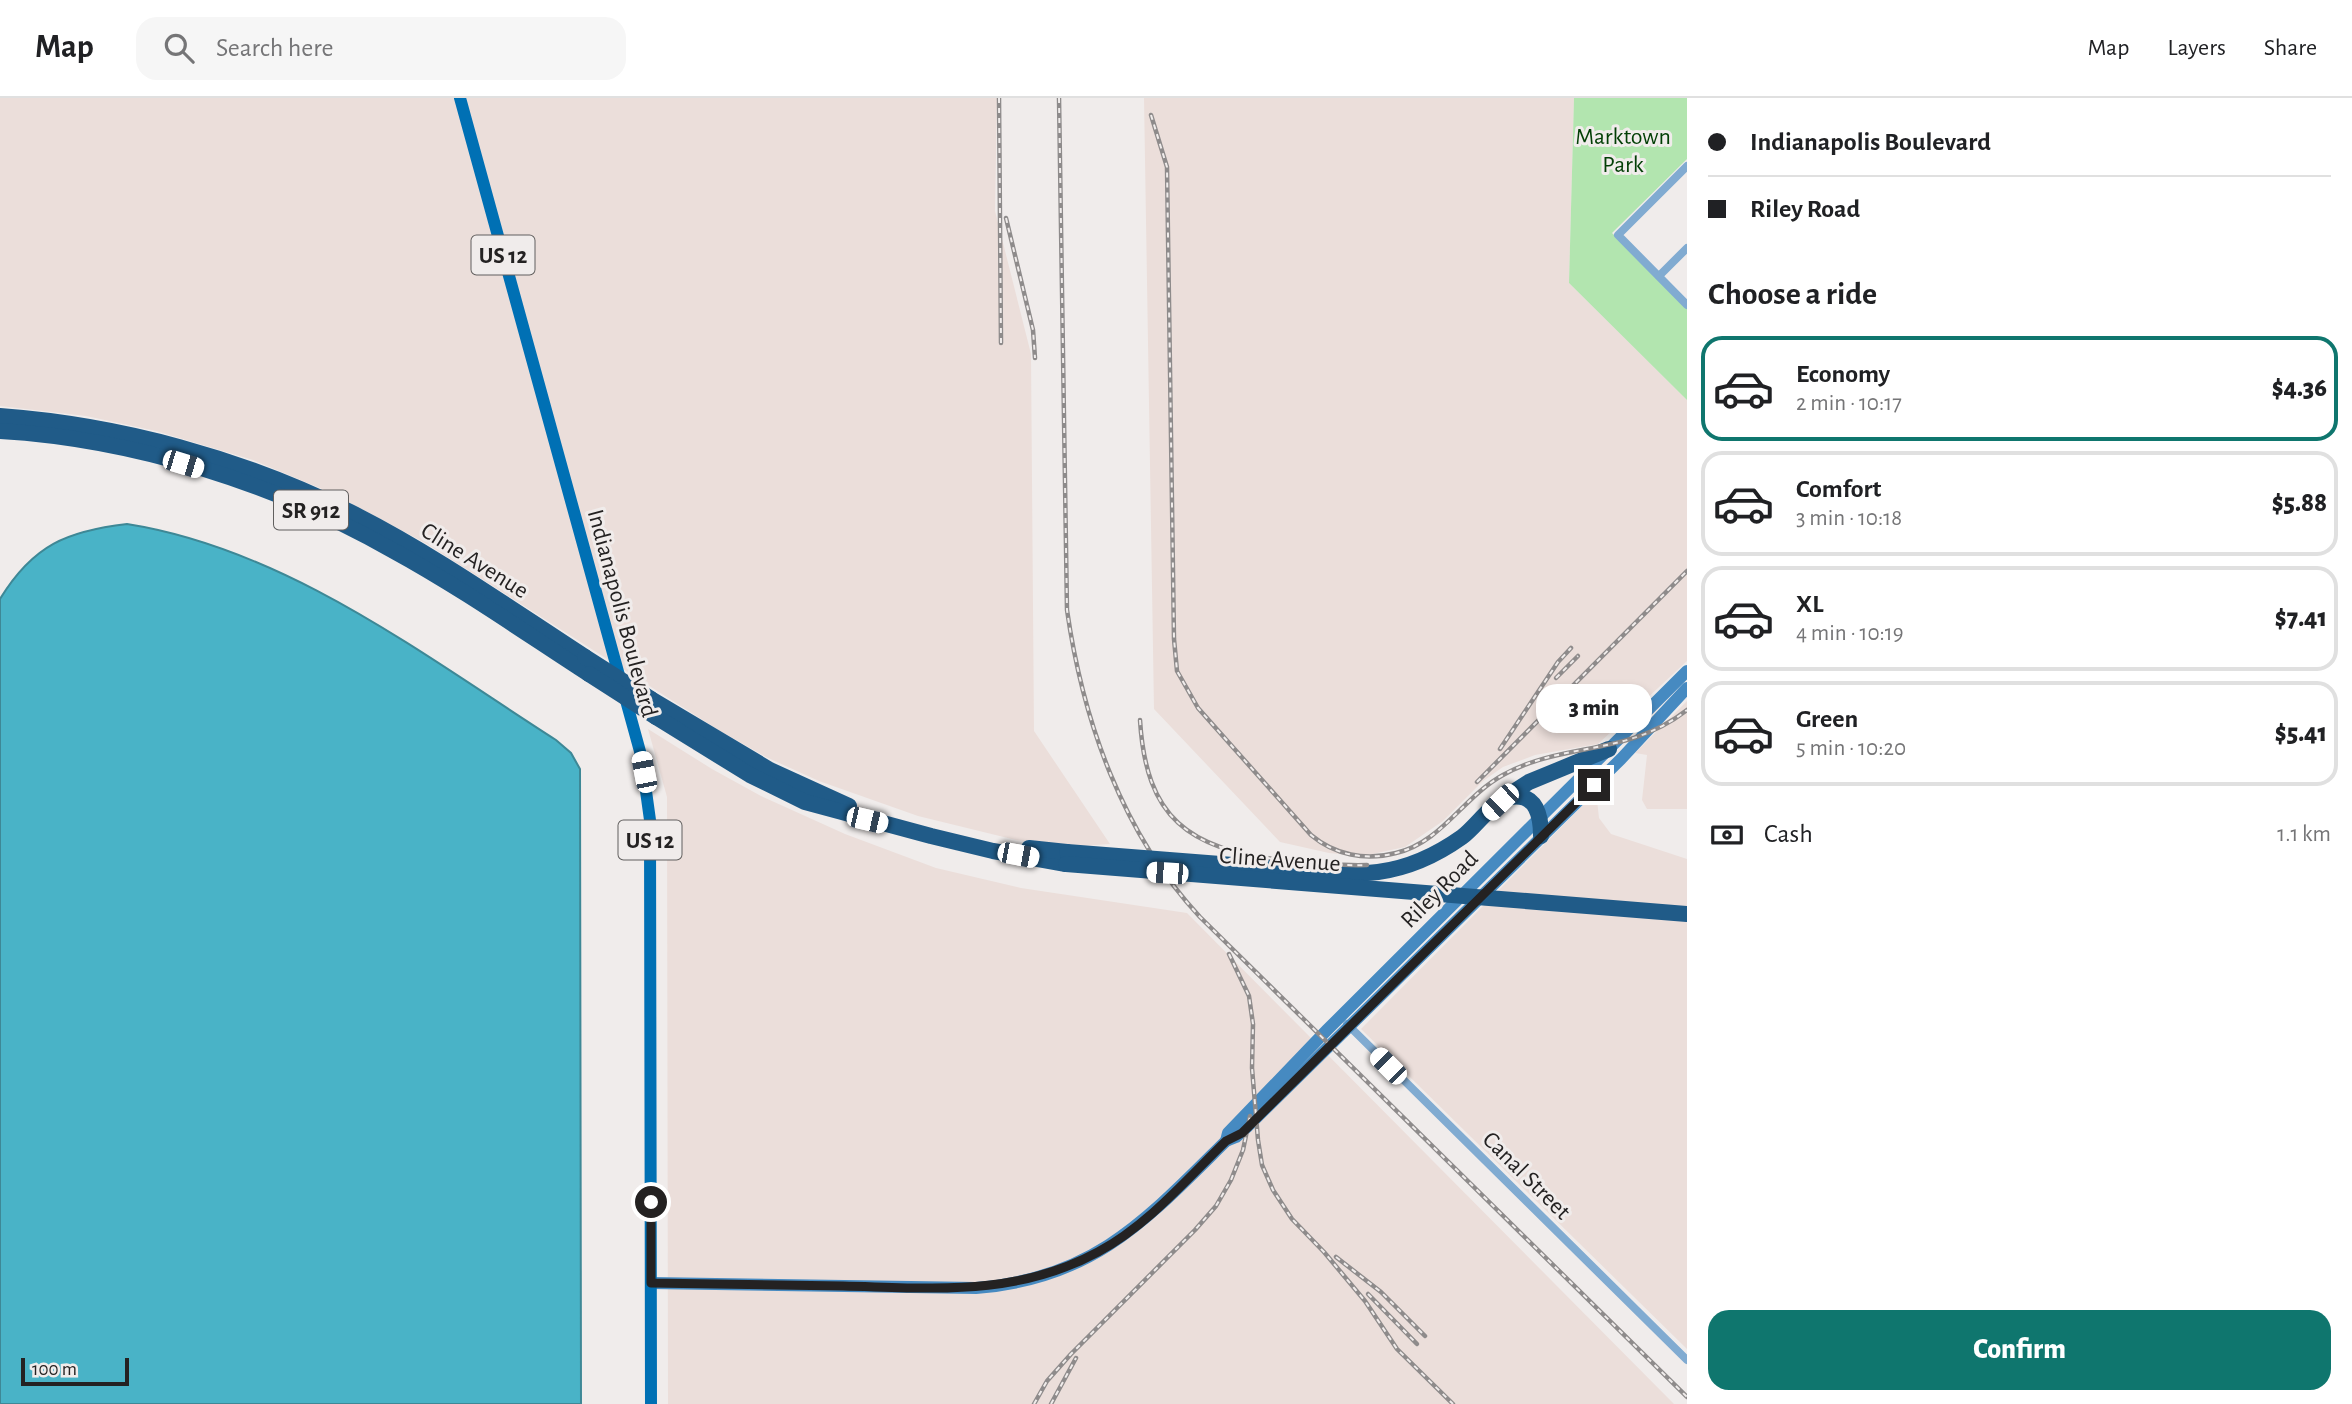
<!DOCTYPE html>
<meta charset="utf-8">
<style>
:root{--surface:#fff;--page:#f6f6f6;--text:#202124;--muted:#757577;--line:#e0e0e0;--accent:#0f766e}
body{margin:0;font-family:"Alegreya Sans",sans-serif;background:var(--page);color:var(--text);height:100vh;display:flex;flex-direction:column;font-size:26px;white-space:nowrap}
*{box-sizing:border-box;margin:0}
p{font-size:23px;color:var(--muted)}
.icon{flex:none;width:38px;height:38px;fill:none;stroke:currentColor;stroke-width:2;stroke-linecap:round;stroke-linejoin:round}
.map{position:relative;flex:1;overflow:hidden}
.details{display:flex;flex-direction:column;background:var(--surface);width:665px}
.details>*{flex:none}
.guide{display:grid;align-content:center;height:154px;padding:0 21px;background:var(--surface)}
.scale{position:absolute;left:21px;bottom:18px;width:108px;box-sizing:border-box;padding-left:7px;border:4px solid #242222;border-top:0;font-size:19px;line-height:24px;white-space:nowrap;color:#242222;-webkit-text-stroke:5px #f0eceb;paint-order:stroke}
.end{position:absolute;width:32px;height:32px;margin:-16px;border:9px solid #242222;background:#fff;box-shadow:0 0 0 4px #fff}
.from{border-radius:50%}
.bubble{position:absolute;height:49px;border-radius:21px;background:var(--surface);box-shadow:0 4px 10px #0003;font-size:23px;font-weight:800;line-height:49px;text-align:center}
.car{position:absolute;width:21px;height:42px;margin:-21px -10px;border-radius:9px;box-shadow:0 0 5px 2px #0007;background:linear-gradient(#fff 24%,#345 0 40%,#fff 0 76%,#345 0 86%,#fff 0)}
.guide b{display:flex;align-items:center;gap:24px;height:66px;font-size:26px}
.guide b+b{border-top:2px solid var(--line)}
.guide i{width:18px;height:18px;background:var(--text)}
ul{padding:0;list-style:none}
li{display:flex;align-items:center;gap:21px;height:105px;margin:0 14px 10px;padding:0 7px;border:4px solid var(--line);border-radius:21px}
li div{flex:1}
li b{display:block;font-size:26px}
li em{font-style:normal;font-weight:800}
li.selected{border-color:var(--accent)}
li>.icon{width:63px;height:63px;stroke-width:1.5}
h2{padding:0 21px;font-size:32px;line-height:84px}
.pay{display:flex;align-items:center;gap:18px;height:77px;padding:0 21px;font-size:26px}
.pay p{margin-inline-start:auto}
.button{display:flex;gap:14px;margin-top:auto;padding:14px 21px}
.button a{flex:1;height:80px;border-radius:21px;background:var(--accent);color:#fff;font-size:28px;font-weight:800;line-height:80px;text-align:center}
header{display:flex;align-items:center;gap:42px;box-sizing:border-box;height:98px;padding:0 35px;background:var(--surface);border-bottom:2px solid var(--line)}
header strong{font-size:33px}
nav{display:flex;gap:38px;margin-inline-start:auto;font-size:24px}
.search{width:490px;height:63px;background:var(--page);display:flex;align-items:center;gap:18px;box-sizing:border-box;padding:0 24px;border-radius:21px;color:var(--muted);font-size:26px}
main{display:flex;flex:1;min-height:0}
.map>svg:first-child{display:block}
.built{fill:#ebdeda}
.green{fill:#b2e5af}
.water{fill:#49b3c7;stroke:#3e8896;stroke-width:2}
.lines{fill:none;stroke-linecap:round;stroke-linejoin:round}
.minor{stroke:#81abd1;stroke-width:8}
.secondary{stroke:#468ac1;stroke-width:12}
.primary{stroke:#0070b4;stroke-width:12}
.motorway{stroke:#205b88;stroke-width:16}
.rail-casing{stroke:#8e8b8b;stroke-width:4.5}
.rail{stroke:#f0eceb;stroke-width:2;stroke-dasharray:5;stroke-linecap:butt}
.motorway-bridge{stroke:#205b88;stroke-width:16}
.route{stroke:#242222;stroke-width:9}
.labels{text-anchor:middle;stroke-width:6;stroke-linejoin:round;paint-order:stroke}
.shield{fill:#f0eceb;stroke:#615f5e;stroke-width:2}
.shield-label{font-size:23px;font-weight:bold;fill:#242222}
.park-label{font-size:24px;fill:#023f05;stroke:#f0eceb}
.street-label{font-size:24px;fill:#242222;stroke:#f0eceb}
</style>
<header>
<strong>Map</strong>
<div class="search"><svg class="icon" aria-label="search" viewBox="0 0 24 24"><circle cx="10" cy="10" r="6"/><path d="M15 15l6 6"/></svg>Search here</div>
<nav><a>Map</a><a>Layers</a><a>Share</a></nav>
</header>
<main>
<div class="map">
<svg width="1687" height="1306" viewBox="0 0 1687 1306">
<rect width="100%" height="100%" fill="#f0eceb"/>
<g class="built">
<polygon points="0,0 997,0 995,113 1031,256 1034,633 1110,746 1067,749 1016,742 918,718 819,683 766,659 720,633 427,446 334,396 253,362 156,333 86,318 0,308"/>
<polygon points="1144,0 1574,0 1569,185 1687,302 1687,563 1598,646 1535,657 1503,669 1483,683 1443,723 1405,749 1363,758 1329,755 1280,744 1154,611"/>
<polygon points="1687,603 1687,711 1647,711 1642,702 1647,657 1635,655"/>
<polygon points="648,631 712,671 761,698 845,736 936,770 1021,790 1187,815 1674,1306 668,1306 667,699"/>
<polygon points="1605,685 1597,702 1599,720 1611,736 1687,761 1687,1251 1361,931"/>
</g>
<polygon class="green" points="1574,0 1687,0 1687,61 1612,135 1687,211 1687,302 1569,185"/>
<path class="water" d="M127 426C286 451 423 557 556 642L571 655 580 671 581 1306H0V501C33 447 67 433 127 426Z"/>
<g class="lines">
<g class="minor">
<polyline points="1687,68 1618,137 1687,207"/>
<polyline points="1659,178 1687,150"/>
<polyline points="1347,926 1687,1262"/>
</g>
<g class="secondary">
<polyline points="1226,1043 1228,1035 1327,932 1687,573"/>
<path d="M651 1185 976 1190C1094 1181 1147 1121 1226 1043L1236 1039 1248 1028 1621 661 1687 590"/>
</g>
<polyline class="primary" points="460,0 641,657 650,722 651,1306"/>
<g class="motorway">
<path d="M0 318C121 327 241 360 350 414 432 455 508 509 585 559"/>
<path d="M0 333C135 341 274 385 392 452 460 489 524 534 589 576"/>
<polyline points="651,601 770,672 849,708"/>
<polyline points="656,619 750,677 805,704 931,738 993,753 1066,766"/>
<polyline points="1504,700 1529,684 1609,651"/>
<polyline points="1029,750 1067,754"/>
<path d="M1273 770C1349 777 1396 786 1462 739 1477 728 1492 703 1511 699 1537 695 1541 719 1541 738"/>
</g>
<defs>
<g id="rail">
<polyline points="999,0 1001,245"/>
<path d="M1059 0 1067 512C1083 623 1122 735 1200 819L1687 1299"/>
<path d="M1151 17 1167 69 1174 541 1177 573 1198 610 1311 737C1335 757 1365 763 1396 755 1442 744 1463 699 1503 677 1564 643 1627 659 1687 612"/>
<polyline points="1006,120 1033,232 1035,260"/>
<polyline points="1556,580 1578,558"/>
<path d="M1140 622C1146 720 1188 751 1282 762 1310 765 1339 768 1367 767"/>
<polyline points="1500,651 1558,564 1571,550"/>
<polyline points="1477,684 1687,473"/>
<polyline points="1229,856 1249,898 1253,926 1252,970 1258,1042 1262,1067 1273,1092 1292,1121 1324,1154 1365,1203 1397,1251 1453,1306"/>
<polyline points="1336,1159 1381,1194 1425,1238"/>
<polyline points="1368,1196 1417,1246"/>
<polyline points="1034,1306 1047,1283 1071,1256 1195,1132 1216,1108 1231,1082 1243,1052 1250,1018"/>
<polyline points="1051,1306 1076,1260"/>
</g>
</defs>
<use href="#rail" class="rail-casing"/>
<use href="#rail" class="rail"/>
<g class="motorway-bridge">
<polyline points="585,559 651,601"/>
<polyline points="589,576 656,619"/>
<polyline points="1067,754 1273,770"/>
<polyline points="1066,766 1687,816"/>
</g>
</g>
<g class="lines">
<path class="route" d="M651 1104V1185C715 1186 779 1187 843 1188 933 1190 1015 1199 1098 1154 1148 1127 1186 1082 1226 1043L1242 1035 1594 687"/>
</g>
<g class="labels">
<g class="shield">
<rect x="471.5" y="137.5" width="63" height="39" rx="5"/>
<rect x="274" y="392.5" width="74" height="39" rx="5"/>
<rect x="618.5" y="722.5" width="63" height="39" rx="5"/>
</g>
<g class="shield-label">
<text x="503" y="165">US 12</text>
<text x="311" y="420">SR 912</text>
<text x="650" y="750">US 12</text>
</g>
<g class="park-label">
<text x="1623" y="46">Marktown<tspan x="1623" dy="28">Park</tspan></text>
</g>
<g class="street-label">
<text transform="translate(475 462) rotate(32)" y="8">Cline Avenue</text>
<text transform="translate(623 515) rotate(75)" y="8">Indianapolis Boulevard</text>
<text transform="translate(1280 761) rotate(4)" y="8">Cline Avenue</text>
<text transform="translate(1439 791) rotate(-45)" y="8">Riley Road</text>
<text transform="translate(1527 1077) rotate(45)" y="8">Canal Street</text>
</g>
</g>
</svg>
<div class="scale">100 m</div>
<i class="end from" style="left:651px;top:1104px"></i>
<i class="end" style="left:1594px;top:687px"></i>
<div class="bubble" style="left:1536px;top:586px;width:116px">3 min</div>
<i class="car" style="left:183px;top:366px;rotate:107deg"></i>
<i class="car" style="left:644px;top:674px;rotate:349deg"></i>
<i class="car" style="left:1500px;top:704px;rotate:226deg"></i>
<i class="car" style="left:867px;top:722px;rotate:103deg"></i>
<i class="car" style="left:1018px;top:757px;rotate:101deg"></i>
<i class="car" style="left:1167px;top:775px;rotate:274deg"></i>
<i class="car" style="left:1388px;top:968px;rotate:315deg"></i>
</div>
<section class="details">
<div class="guide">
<b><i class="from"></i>Indianapolis Boulevard</b>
<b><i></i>Riley Road</b>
</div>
<h2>Choose a ride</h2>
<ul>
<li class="selected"><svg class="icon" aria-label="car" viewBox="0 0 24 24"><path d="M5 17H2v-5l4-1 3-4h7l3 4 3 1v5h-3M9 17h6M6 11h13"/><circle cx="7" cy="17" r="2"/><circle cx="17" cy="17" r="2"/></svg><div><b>Economy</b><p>2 min · 10:17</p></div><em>$4.36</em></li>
<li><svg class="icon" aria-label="car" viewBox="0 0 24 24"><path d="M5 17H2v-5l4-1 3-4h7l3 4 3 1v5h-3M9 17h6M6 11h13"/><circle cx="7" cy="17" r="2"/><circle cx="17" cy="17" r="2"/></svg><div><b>Comfort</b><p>3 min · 10:18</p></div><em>$5.88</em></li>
<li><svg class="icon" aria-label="car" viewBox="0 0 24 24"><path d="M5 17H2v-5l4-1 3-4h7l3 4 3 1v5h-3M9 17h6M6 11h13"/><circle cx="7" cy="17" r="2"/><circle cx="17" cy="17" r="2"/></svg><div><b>XL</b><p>4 min · 10:19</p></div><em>$7.41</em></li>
<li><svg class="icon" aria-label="car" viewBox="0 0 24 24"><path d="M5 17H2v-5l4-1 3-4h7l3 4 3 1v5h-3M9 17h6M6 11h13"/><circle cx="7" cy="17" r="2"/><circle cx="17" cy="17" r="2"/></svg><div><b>Green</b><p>5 min · 10:20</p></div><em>$5.41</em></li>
</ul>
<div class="pay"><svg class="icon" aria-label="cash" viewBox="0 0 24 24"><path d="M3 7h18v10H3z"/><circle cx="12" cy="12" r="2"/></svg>Cash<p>1.1 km</p></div>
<div class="button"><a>Confirm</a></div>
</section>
</main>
